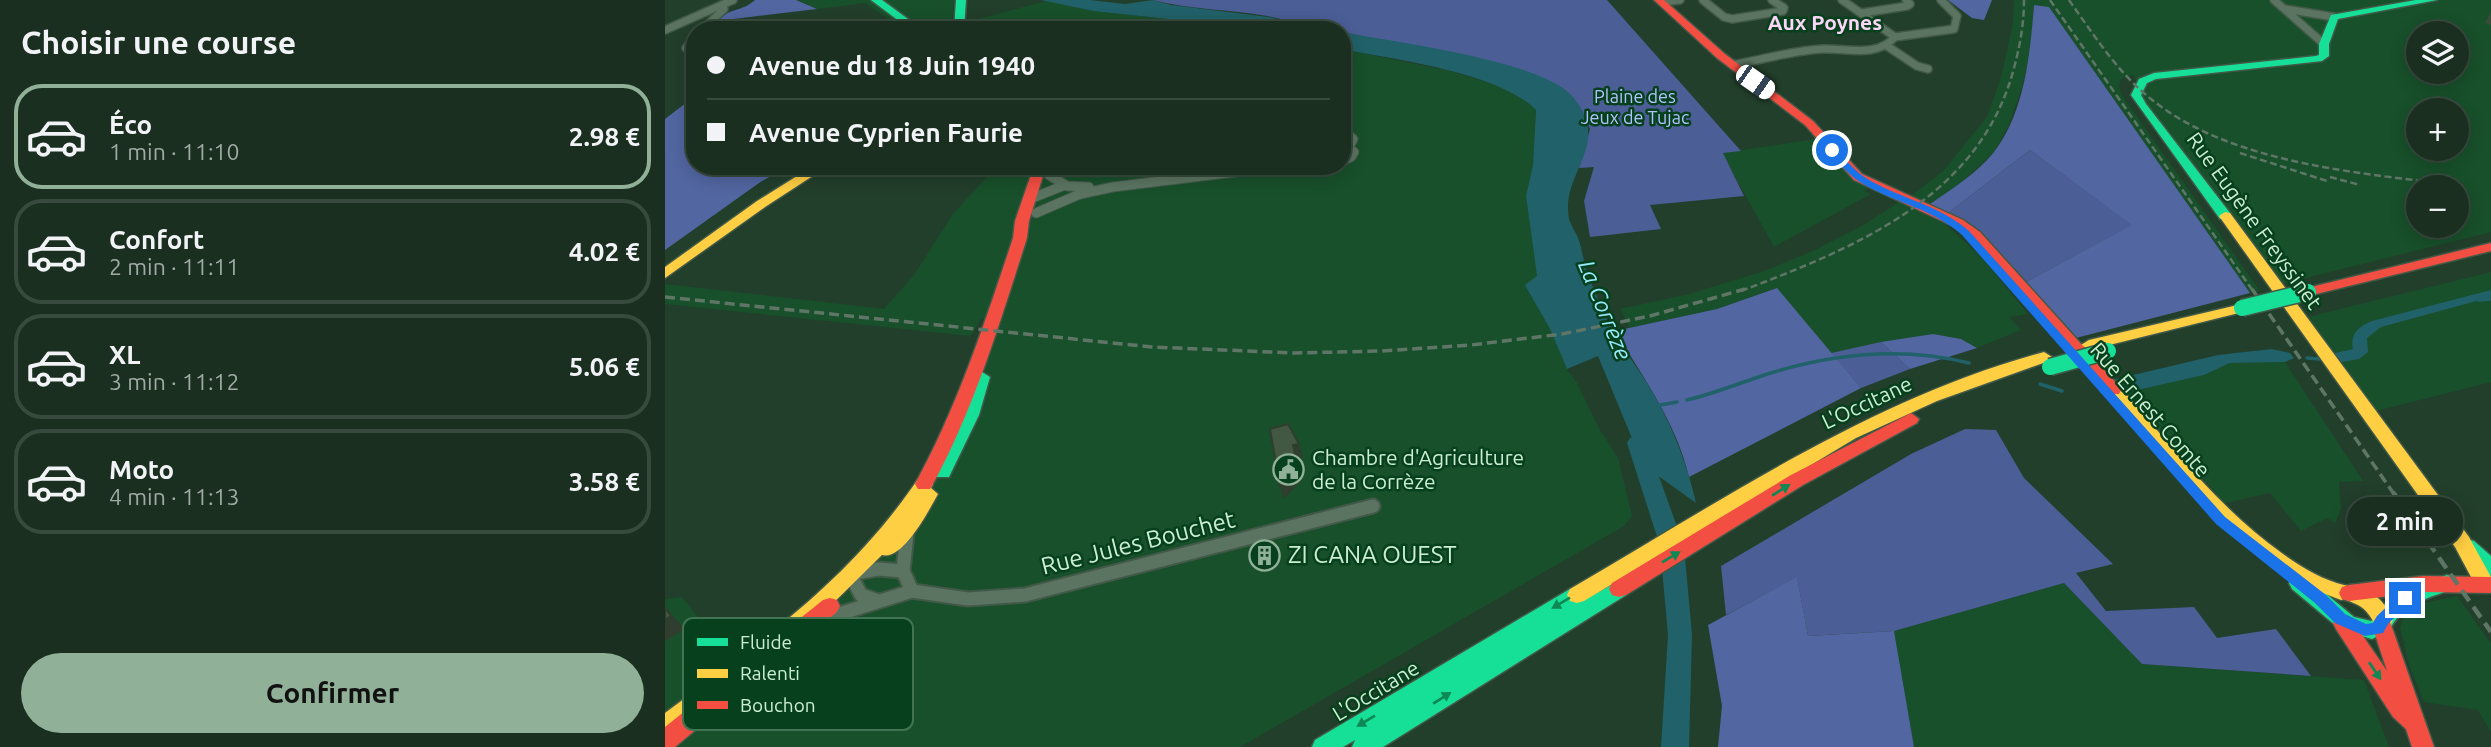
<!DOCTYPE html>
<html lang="fr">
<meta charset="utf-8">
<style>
:root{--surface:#1a2f20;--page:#233729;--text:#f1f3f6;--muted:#9fa9a5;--line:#384a3e;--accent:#90b098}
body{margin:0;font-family:Ubuntu,sans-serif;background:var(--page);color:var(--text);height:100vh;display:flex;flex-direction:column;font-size:26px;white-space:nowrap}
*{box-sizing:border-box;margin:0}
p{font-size:23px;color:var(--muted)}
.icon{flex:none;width:38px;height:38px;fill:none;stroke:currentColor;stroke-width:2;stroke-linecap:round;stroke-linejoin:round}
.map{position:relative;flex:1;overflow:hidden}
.panel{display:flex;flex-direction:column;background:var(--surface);width:665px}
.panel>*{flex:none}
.top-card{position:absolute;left:21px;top:21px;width:665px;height:154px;border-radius:28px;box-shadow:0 4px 18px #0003,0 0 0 2px var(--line);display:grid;align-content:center;height:154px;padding:0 21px;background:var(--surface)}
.tools{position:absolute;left:1741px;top:21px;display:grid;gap:14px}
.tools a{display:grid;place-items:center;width:63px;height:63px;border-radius:50%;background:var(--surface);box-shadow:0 4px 18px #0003,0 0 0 2px var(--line);font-size:35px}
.end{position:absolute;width:32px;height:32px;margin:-16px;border:9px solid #1a73e8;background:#fff;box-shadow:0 0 0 4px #fff}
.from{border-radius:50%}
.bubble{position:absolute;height:49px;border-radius:24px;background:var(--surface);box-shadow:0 4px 18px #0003,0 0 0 2px var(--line);font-size:23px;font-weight:700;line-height:49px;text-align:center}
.car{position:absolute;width:21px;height:42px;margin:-21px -10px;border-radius:9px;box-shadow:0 0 5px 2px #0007;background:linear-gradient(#fff 24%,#345 0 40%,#fff 0 76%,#345 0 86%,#fff 0)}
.top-card b{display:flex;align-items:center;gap:24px;height:66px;font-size:26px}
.top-card b+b{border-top:2px solid var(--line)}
.top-card i{width:18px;height:18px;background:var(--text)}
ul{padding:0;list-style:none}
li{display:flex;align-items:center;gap:21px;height:105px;margin:0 14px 10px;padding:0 7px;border:4px solid var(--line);border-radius:28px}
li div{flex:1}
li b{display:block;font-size:26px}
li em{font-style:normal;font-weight:700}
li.active{border-color:var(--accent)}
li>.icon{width:63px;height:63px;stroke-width:1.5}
h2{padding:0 21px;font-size:32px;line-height:84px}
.button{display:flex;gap:14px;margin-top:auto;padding:14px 21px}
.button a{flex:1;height:80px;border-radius:42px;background:var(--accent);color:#111;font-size:28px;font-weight:700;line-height:80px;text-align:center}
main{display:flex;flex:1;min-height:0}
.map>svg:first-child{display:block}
.built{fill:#18502b;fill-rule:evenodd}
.green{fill:#4b5e96}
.forest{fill:#5266a1}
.water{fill:#216169}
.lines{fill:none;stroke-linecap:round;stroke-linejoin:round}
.stream{stroke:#216169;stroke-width:3.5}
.river{fill:#216169;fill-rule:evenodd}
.street-far2-casing{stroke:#425948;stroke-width:10}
.street-far1-casing{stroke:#425948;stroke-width:11}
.street-casing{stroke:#425948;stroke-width:17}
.fast-casing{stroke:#425948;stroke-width:3}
.slow-casing{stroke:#425948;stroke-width:3}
.jam-casing{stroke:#425948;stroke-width:3}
.street-far2{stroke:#5b7461;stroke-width:7}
.street-far1{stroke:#5b7461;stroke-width:9}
.street{stroke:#5b7461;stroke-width:13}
.fast{fill:#16e098;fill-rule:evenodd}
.slow{fill:#ffcf43;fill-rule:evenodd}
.jam{fill:#f24e42;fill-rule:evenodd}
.rail-far2{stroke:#5f7666;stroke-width:2.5;stroke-dasharray:7 3.5;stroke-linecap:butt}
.rail-far1{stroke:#5f7666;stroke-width:3.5;stroke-dasharray:10 5;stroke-linecap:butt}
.rail{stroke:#5f7666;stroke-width:4.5;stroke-dasharray:13 7;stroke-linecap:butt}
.fast-bridge-casing{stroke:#425948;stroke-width:19;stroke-linecap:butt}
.fast-bridge{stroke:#16e098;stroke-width:16}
.wall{fill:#3a4c39}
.shaded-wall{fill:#2f3e2e}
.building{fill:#435842;stroke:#2f3e2e;stroke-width:2}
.oneway{fill:#0e8854}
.route{fill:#1a73e8}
.labels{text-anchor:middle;stroke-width:5;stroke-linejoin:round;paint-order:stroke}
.far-park-label{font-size:18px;fill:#b1c3fe;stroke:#07401d}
.far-quarter-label{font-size:21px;font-weight:bold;fill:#fcd6f6;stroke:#07401d}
.street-label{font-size:21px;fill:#cbedd2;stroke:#07401d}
.poi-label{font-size:21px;fill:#cbedd2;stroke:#07401d;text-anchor:start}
.water-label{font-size:23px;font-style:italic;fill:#95ebfb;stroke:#07401d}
.near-street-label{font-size:24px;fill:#cbedd2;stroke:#07401d}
.near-poi-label{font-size:24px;fill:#cbedd2;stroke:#07401d;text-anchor:start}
.key{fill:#07401d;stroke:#427453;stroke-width:2}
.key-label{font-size:19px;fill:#cbedd2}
</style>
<main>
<section class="panel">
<h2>Choisir une course</h2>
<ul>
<li class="active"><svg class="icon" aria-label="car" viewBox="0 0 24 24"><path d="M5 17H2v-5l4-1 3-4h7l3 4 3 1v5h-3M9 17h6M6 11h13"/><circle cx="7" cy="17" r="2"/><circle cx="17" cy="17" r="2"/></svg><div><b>Éco</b><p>1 min · 11:10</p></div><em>2.98 €</em></li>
<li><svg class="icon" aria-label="car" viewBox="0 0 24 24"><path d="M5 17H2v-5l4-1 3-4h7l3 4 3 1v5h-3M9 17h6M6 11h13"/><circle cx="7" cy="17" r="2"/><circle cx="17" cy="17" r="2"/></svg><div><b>Confort</b><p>2 min · 11:11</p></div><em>4.02 €</em></li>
<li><svg class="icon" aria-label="car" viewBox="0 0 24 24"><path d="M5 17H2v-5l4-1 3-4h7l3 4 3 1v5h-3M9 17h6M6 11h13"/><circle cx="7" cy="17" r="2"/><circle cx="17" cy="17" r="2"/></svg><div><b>XL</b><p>3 min · 11:12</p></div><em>5.06 €</em></li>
<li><svg class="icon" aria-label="car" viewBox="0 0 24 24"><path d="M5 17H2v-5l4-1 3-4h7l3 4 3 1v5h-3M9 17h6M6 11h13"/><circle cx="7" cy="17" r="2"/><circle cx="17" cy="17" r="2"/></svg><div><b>Moto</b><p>4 min · 11:13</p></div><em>3.58 €</em></li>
</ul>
<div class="button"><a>Confirmer</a></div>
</section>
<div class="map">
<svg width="1826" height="747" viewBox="0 0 1826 747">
<rect width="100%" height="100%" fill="#223f2b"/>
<g class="built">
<polygon points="131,0 289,0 286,30 240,30 200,3 152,9"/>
<path d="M1349 0H1826V232L1617 284 1477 100 1469 75 1456 79 1454 86 1456 94 1595 291 1585 293 1384 7 1369 5 1365 53 1357 87 1344 125 1329 152 1297 182 1265 204 1246 196 1278 171 1322 117 1336 78 1348 23ZM1754 33H1792V72H1754ZM1754 110H1792V149H1754ZM1754 187H1792V226H1754Z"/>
<polygon points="381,1 428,11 513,20 572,30 311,30 314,19"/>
<polygon points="677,49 781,70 816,80 847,91 871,110 868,165 861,196 872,276 861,287 885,329 902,369 912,383 935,430 953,458 967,516 959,526 575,747 0,747 0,599 17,597 33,617 47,618 31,647 78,657 170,581 209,541 278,441 315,336 330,338 337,318 316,319 306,336 0,304 0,284 219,309 249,275 288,214 332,166 677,166"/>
<polygon points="1152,139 1173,166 1204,188 1199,191 1206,194 1109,247 1057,153"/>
<polygon points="1234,202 1280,224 1316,257 1363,314 1344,317 1356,330 1312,348 1296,339 1268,334 1166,353 1111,288 1052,309 965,328 955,309 1024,294 1096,272 1146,252 1197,226"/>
<polygon points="1826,272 1826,382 1711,411 1643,317"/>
<polygon points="1620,362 1698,481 1674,482 1676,509 1670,523 1662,518 1636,531 1605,493 1560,503 1459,393 1539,375 1565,363"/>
<polygon points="1399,583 1477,664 1699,680 1724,747 1249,747 1229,631"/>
<polygon points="1792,596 1826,644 1826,732 1813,710 1759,702 1744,665 1735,627 1741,611 1754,604"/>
</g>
<g class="green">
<path d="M488 0H942L1076 151 1058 153 1079 196 985 205 996 229 925 237 919 201 929 167 914 168 925 129C919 117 913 101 902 92 887 80 866 74 848 69 792 51 735 45 677 32V30C651 30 627 21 602 16 564 9 525 10 488 0Z"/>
<polygon points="1365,150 1468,225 1359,283 1316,237 1283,213"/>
<polygon points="1216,342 1245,369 1196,388 1166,353"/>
<polygon points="1300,429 1331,430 1359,478 1448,564 1411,573 1441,611 1529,607 1552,638 1611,629 1646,676 1477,664 1399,583 1229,631 1143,636 1132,578 1061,615 1056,566 1246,454"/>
</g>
<g class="forest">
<path d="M90 0H131L152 9 52 21C66 7 77 12 90 0Z"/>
<polygon points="1283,0 1327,0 1319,20 1307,18"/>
<path d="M1369 5 1384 7 1585 293 1407 339 1359 283 1467 225 1365 150 1283 213 1265 204C1287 189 1312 173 1329 152 1360 112 1365 54 1369 5Z"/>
<polygon points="30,96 30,166 123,166 94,183 0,250 0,119"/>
<path d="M1112 288 1196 388 1024 477C1012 424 978 377 950 331L1052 309Z"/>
<polygon points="1268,334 1296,339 1312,348 1245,369 1216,342"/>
<polygon points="1132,577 1143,636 1229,631 1249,747 1053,747 1057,706 1043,625"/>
</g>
<g class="water">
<polygon points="376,0 425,0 460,4 488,0 506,5 604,17 663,30 572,30 513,20 428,11"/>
<path d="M677 32C727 42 874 60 906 95 950 144 895 171 904 219 906 226 911 232 913 238 917 248 918 259 921 269 926 284 933 299 939 313 951 342 974 367 989 395 1009 430 1022 464 1031 503L978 465 933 356 902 369 885 329 861 287 860 285 872 276 861 196 868 165 871 110C833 72 731 60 677 49Z"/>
<path d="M1826 290V297L1716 327 1702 338 1703 352 1694 359 1672 363 1666 354 1688 349C1685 334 1693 327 1707 321Z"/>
<polygon points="1607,349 1625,353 1629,358 1620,362 1565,363 1539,375 1459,393 1447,380 1553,355"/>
</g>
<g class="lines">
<g class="stream">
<polyline points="1814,300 1826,299"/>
<polyline points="1642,358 1654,359"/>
<polyline points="1375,384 1397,391"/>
<path d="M1022 400C1052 393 1079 381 1109 372 1173 353 1239 347 1304 363"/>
<polyline points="990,406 1012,402"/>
</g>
<polygon class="river" points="972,436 979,438 982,443 1019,546 1027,635 1024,747 996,747 1003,635 995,546 962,443 965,438"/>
<defs>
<g id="street-far2">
<polyline points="1038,0 1059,17 1067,19 1118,11 1119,8 1107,0"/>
<polyline points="1177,0 1230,37"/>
<polyline points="1609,0 1659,44"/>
<polyline points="997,2 1015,0"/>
<polyline points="1620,9 1669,17"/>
<polyline points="1197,13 1242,6 1245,4 1241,0"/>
<polyline points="0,30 68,0"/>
<polyline points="37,30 59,9"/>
<polyline points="30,37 21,48 30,55"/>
<polyline points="1222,46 1252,66 1263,69"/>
<path d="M1067 65C1096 60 1129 50 1158 49 1183 48 1211 58 1230 37L1289 29 1292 16 1276 0"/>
</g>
<g id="street-far1">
<polyline points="677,129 688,139 684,147"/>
<polyline points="677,146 689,152 686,157 677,161"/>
<polyline points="624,166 633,166"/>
<polyline points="384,175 402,186 424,187"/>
<polyline points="370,197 400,185"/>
<polyline points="371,213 415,194 448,187 618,166"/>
</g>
<g id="street">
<polyline points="247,591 303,599 360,595 708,506"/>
<polyline points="213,601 196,595 185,574 213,569 238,571"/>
<polyline points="151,626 174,614 247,591 238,571 242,533"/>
</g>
<g id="fast">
<polygon points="206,0 217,0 258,30 246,30"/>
<polygon points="291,0 301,0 299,30 289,30"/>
<polygon points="1751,0 1772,0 1673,19 1664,44 1664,56 1657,61 1491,79 1482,83 1476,95 1481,104 1565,213 1565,219 1555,219 1466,95 1474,79 1489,73 1651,56 1654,55 1654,44 1666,15"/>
<polygon points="317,372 325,377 314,415 284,477 272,477 269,472 298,415 309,377"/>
<path d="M1802 539 1809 541 1826 556V576C1814 572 1799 557 1793 546L1795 541Z"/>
<path d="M1634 575 1641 577 1689 617 1706 621C1713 616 1716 606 1724 600 1740 586 1763 582 1782 575L1789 577 1792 583 1789 589C1762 598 1737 604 1724 631L1707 639 1676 630 1627 589 1624 583 1627 577Z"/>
<polygon points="954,581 961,583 964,589 961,595 718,747 687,747 690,740 678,747 647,747 650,740 905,589 912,587 919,589 922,595 919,600"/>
</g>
<g id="slow">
<polygon points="148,166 163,166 100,207 0,278 0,267 92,201"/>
<polygon points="1560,212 1565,213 1804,537 1826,577 1826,590 1820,592 1813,590 1790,547 1554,216"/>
<polygon points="1577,304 1584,308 1582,311 1424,350 1416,345 1424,340"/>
<path d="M1379 352 1387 357 1384 361 1272 401 1191 438 919 601 912 603 905 601 902 595 905 589C1057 501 1207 398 1379 352Z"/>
<path d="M1448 385 1454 386C1505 444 1554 509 1618 554 1636 567 1658 580 1679 585 1690 588 1704 589 1713 598 1719 603 1725 613 1728 620L1725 626C1709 631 1709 619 1700 610 1695 605 1686 602 1679 599L1676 600C1574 565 1510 472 1442 394L1440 390 1442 386Z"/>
<path d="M259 477 265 479 268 484 266 488 273 494C264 510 238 561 217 555L148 623 8 733 0 736V713C97 640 183 582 253 479Z"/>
</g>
<g id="jam">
<polygon points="989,0 999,0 1060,54 1148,121 1197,174 1298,220 1315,232 1454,386 1456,390 1454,394 1442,394 1305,238 1288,226 1189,180 1140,125 1052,58"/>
<path d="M369 166H381L364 221 362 238C335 322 310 406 268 484L265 489H253L250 484C293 406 320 322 348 238L350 221Z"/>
<polygon points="1826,243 1826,251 1643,296 1636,292 1638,289"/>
<polygon points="1246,413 1254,419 1252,423 1138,485 961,595 954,597 947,595 944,589 947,583 1126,475"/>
<polygon points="1758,576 1826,577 1826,593 1758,592 1684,601 1677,599 1674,593 1677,587 1684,585"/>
<polygon points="165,598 172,600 175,606 172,612 10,747 0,747 0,727 158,600"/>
<polygon points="1678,614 1685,617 1722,671 1707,625 1710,619 1717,616 1724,619 1769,747 1747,747 1741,729 1728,717 1671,629 1668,623 1671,617"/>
</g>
</defs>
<use href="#street-far2" class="street-far2-casing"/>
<use href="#street-far1" class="street-far1-casing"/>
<use href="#street" class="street-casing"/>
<use href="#fast" class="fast-casing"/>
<use href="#slow" class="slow-casing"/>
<use href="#jam" class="jam-casing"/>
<use href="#street-far2" class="street-far2"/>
<use href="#street-far1" class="street-far1"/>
<use href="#street" class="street"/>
<use href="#fast" class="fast"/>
<use href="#slow" class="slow"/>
<use href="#jam" class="jam"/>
<g class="rail-far2">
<polyline points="1385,0 1588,291"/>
<path d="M1404 0C1428 34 1453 73 1486 99 1568 165 1697 173 1798 186"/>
<polyline points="1575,153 1665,182"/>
<polyline points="1665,177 1695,185"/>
<path d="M1076 291C1189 248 1315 198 1349 68 1355 46 1359 23 1359 0"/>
</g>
<g class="rail-far1">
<polyline points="1587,289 1729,494"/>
<polyline points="0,297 487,347 630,353 717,351 806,345 897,334 985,316 1080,289"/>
</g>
<polyline class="rail" points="1728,492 1826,632"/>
<defs>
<g id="fast-bridge">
<polyline points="1577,308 1643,292"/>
<polyline points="1385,367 1443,351"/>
</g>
</defs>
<use href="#fast-bridge" class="fast-bridge-casing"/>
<use href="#fast-bridge" class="fast-bridge"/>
</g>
<polygon class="wall" points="1826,12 1826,25 1820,23"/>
<g class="shaded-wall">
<polygon points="634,444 638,457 631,459 636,481 619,499 615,486 628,445"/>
<polygon points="0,607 20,629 0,641"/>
</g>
<g class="building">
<polygon points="623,424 634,444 628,445 633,467 615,486 605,429"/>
<polygon points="0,608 6,616 0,620"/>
</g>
<defs><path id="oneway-solid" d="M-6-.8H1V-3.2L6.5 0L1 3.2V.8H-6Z" transform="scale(1.75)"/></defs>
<g class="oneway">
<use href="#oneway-solid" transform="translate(1116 490) rotate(-32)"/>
<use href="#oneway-solid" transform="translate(1006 557) rotate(-31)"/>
<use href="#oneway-solid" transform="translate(896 603) rotate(149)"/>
<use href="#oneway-solid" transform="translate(1710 671) rotate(56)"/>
<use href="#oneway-solid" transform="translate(777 698) rotate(-32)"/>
<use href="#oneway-solid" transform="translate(701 721) rotate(149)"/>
</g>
<path class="route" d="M1164 148H1170C1181 160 1191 173 1206 181 1238 199 1276 206 1304 231L1560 517 1661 595 1680 614 1701 624 1708 623 1712 616 1735 594H1745V602L1723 624 1718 633 1700 636 1670 623 1650 603 1551 524 1297 235C1270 210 1232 203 1200 185 1185 177 1175 164 1164 151Z"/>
<defs>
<symbol id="civic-ring" viewBox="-11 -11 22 22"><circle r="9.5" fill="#07401d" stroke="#90b098" stroke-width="1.5"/><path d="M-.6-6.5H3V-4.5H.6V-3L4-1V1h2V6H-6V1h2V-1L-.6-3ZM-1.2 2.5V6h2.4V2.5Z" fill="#90b098"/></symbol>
<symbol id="building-ring" viewBox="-11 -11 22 22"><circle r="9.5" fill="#07401d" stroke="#90b098" stroke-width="1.5"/><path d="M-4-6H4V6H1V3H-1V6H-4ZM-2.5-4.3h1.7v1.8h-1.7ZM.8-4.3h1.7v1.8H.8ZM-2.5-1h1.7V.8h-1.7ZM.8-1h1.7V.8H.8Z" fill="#90b098"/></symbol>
</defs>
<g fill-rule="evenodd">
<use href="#civic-ring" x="606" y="452" width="35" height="35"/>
<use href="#building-ring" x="582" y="538" width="35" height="35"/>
</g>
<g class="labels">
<g class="far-park-label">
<text x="970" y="103">Plaine des<tspan x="970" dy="21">Jeux de Tujac</tspan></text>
</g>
<g class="far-quarter-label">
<text x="1160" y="30">Aux Poynes</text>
</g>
<g class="street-label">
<text transform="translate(1589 221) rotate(54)" y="7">Rue Eugène Freyssinet</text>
<text transform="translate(1202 403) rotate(-25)" y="7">L'Occitane</text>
<text transform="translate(1485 410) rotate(49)" y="7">Rue Ernest Comte</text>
<text transform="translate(711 691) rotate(-31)" y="7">L'Occitane</text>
</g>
<g class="poi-label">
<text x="647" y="465">Chambre d'Agriculture<tspan x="647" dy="24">de la Corrèze</tspan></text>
</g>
<g class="water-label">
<text transform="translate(940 310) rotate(68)" y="8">La Corrèze</text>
</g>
<g class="near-street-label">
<text transform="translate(473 543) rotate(-14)" y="8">Rue Jules Bouchet</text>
</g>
<g class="near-poi-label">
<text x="623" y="563">ZI CANA OUEST</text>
</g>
</g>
<rect x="18" y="618" width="230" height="112" rx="10" class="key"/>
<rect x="32" y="638" width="31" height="8" fill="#16e098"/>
<rect x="32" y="669" width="31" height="9" fill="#ffcf43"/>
<rect x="32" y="701" width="31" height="8" fill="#f24e42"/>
<g class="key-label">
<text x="75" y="649">Fluide</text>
<text x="75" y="680">Ralenti</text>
<text x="75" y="712">Bouchon</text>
</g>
</svg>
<div class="tools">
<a><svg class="icon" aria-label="layers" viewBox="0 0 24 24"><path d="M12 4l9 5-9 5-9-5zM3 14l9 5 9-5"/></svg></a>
<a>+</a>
<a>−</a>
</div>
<i class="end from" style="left:1167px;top:150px"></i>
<i class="end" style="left:1740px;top:598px"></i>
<div class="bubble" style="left:1682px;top:497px;width:116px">2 min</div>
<i class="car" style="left:1090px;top:82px;rotate:125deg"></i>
<div class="top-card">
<b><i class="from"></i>Avenue du 18 Juin 1940</b>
<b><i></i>Avenue Cyprien Faurie</b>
</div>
</div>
</main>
